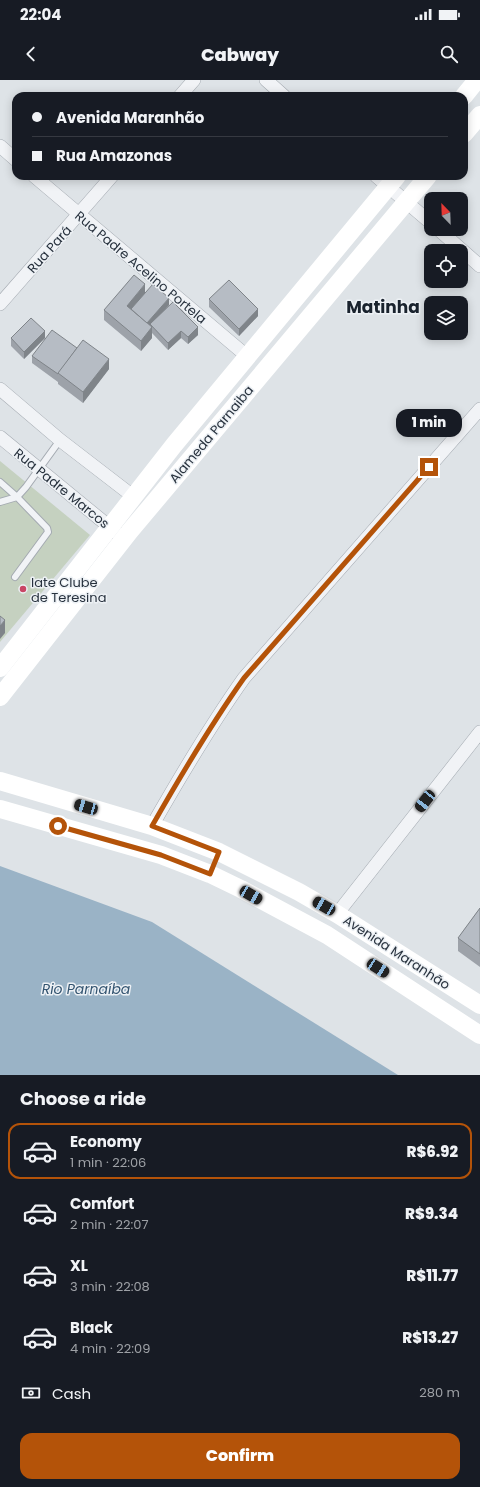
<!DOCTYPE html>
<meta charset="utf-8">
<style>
:root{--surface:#171b24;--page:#20242c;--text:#f1f3f6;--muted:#9ea1a6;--line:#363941;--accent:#b45309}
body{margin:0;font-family:Poppins,sans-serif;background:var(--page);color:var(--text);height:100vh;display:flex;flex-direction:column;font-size:15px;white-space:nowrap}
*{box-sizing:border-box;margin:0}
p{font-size:13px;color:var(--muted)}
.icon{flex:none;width:22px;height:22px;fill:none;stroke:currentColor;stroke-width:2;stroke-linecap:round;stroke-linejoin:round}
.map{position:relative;height:995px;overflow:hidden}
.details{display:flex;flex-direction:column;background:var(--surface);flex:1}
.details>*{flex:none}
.banner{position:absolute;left:12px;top:12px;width:456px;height:88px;border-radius:12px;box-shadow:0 2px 10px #0003;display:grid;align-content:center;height:88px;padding:0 20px;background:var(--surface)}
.needle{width:26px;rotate:337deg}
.tools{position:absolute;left:424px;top:112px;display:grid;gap:8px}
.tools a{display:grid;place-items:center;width:44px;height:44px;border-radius:8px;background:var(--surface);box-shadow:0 2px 10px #0003;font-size:20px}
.end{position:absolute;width:18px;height:18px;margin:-9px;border:5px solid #b45309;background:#fff;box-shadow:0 0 0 2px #fff}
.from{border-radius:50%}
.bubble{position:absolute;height:28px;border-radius:12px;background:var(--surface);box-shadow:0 2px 10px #0003;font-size:13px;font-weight:800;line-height:28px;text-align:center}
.car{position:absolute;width:12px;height:24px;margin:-12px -6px;border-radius:5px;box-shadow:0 0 3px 1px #0007;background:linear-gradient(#222 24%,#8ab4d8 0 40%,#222 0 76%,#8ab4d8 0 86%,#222 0)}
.banner b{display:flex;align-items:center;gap:14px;height:38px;font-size:15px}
.banner b+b{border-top:1px solid var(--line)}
.banner i{width:10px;height:10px;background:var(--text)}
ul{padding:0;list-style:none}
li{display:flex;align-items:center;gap:12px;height:56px;margin:0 8px 6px;padding:0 12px;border:2px solid transparent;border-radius:12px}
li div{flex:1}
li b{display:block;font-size:15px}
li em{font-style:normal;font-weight:800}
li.current{border-color:var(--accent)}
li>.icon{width:36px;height:36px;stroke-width:1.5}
h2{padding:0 20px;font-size:18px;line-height:48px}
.pay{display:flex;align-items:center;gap:10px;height:44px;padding:0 20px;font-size:15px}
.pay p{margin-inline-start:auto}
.primary-button{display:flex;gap:8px;margin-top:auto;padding:8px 20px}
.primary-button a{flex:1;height:46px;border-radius:12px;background:var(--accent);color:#fff;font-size:16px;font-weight:800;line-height:46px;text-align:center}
.status{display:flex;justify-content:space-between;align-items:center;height:28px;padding:0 20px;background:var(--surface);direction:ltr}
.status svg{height:11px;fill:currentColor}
header{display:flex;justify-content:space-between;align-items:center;height:52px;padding:0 20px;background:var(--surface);font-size:18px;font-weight:800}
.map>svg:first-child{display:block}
.green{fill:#c5d1c0}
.water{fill:#9ab3c6}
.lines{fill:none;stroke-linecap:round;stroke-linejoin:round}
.lane-casing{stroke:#a4aab1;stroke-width:8}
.street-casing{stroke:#a4aab1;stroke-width:14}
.lane{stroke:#f1f3f6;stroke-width:6}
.street{stroke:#f1f3f6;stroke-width:13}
.secondary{stroke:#fff;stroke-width:18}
.wall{fill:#9da2a9}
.shaded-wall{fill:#7f8489}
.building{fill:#b6bcc4;stroke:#7f8489}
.route{stroke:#b45309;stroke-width:5}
.poi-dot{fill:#c94665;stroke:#edf1f5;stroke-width:1.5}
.labels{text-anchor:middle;stroke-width:3;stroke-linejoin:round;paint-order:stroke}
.street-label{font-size:13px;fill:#28323e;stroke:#edf1f5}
.poi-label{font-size:13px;fill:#28323e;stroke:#edf1f5;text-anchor:start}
.water-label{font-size:14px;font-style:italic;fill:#335470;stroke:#edf1f5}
.district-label{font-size:17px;font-weight:bold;fill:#1a232e;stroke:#edf1f5}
</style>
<div class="status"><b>22:04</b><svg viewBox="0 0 49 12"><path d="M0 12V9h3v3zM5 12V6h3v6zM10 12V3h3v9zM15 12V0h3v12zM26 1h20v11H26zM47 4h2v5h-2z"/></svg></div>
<header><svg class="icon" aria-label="back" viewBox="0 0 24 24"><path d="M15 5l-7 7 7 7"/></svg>Cabway<svg class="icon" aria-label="search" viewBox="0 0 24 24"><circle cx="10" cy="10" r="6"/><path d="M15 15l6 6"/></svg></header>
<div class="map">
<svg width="480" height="995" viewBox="0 0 480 995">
<rect width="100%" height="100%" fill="#dee3e7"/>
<polygon class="green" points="0,381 90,455 0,562"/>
<polygon class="water" points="0,786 152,842 398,995 0,995"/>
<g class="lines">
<defs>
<g id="lane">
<polyline points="0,402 17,417 26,407 60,360"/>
<polyline points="0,422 17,417 47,448 48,452 15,497"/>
</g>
<g id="street">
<polyline points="266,0 284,16"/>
<polyline points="180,16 194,0"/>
<polyline points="0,66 16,80"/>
<polyline points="34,96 248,277"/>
<polyline points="376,96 431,143"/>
<polyline points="438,149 480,186"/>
<polyline points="0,224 112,96"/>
<polyline points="0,309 60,360 134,417"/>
<polyline points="0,357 117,453"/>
<path d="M152 746C181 695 210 646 244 598L480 329"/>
<polyline points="337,834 480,652"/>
</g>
</defs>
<use href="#lane" class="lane-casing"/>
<use href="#street" class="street-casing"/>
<use href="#lane" class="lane"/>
<use href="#street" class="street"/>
<g class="secondary">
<polyline points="464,16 477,0"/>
<polyline points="464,54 480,35"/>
<polyline points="0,588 174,365 397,96"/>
<polyline points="0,617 130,451 428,96"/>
<polyline points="0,701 152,746 219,772 299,812 337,834 480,925"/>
<polyline points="0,729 161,775 210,794 241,809 327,855 480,955"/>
</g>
</g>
<g class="wall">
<polygon points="145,213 169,225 166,228 198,255 188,264 181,258 168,270 152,253 152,258 141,271 104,240 104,230"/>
<polygon points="209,219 258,236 239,256 209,227"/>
<polygon points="11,258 45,258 24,279 11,266"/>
<polygon points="77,268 109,289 83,323 58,304 58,301 58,302 32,283 32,276"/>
<polygon points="480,828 480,887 458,871 458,858"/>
</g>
<g class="shaded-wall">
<polygon points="145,204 145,215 131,231 127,226"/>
<polygon points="169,218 169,225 151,245 150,244 150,247 147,243"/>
<polygon points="258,229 258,236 239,256 239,249"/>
<polygon points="152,247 152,258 141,271 141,261"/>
<polygon points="198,247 198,255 188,264 188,257"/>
<polygon points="45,251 45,258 24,279 24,272"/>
<polygon points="181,251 181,258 168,270 168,263"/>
<polygon points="109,279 109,289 83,323 83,312"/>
<polygon points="5,540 5,553 0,559 0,546"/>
</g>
<g class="building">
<polygon points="134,195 145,204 127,226 152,247 141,261 104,230"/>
<polygon points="229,200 258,229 239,249 209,219"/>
<polygon points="153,204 169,218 147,243 131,229"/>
<polygon points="173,222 198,247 188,257 181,251 168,263 150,244"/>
<polygon points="31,238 45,251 24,272 11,258"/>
<polygon points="52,250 77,268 58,294 32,276"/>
<polygon points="83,260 109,279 83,312 58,293"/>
<polygon points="0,536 5,540 0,546"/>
<polygon points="480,828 480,874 458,858"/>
</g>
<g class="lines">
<path class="route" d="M58 746 161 775 210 794 219 772 152 746C181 695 210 646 244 598L429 387"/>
</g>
<circle class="poi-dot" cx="23" cy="509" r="4"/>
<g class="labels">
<g class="street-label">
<text transform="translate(49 169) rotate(-48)" y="5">Rua Pará</text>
<text transform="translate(141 187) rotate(40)" y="5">Rua Padre Acelino Portela</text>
<text transform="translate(211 354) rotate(-50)" y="5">Alameda Parnaiba</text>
<text transform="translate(62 408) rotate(39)" y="5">Rua Padre Marcos</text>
<text transform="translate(397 872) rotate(33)" y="5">Avenida Maranhão</text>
</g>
<g class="poi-label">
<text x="31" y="507">Iate Clube<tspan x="31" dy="15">de Teresina</tspan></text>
</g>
<g class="water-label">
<text x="86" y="914">Rio Parnaíba</text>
</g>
<g class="district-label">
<text x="383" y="233">Matinha</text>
</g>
</g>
</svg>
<div class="tools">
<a><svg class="needle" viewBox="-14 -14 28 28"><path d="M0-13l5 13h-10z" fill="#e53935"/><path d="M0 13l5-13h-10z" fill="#9ea1a6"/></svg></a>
<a><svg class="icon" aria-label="locate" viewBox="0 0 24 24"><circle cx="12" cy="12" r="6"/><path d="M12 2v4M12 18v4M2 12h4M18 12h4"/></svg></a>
<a><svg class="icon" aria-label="layers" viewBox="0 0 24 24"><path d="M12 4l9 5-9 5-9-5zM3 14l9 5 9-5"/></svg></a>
</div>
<i class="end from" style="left:58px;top:746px"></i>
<i class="end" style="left:429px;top:387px"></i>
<div class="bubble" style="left:396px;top:329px;width:66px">1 min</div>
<i class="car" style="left:425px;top:721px;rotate:218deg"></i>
<i class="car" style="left:86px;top:727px;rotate:286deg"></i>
<i class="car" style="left:251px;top:815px;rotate:120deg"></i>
<i class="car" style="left:324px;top:826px;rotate:300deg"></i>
<i class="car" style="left:378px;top:888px;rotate:123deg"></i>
<div class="banner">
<b><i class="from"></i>Avenida Maranhão</b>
<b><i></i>Rua Amazonas</b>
</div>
</div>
<section class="details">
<h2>Choose a ride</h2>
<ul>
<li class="current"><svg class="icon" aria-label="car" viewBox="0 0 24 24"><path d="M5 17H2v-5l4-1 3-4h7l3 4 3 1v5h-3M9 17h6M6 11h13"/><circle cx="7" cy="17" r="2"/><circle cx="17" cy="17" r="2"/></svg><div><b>Economy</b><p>1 min · 22:06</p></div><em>R$6.92</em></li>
<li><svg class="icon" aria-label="car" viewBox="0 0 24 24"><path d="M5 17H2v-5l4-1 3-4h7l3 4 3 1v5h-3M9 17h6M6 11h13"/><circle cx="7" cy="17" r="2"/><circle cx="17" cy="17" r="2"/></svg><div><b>Comfort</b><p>2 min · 22:07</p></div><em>R$9.34</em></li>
<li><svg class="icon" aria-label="car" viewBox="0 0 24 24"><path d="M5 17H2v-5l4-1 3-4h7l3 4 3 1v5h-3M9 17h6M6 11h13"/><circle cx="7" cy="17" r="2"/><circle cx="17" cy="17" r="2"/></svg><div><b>XL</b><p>3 min · 22:08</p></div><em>R$11.77</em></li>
<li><svg class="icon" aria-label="car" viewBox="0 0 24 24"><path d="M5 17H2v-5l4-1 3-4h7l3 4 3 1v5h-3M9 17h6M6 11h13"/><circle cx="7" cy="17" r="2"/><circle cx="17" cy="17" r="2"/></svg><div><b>Black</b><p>4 min · 22:09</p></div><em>R$13.27</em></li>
</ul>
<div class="pay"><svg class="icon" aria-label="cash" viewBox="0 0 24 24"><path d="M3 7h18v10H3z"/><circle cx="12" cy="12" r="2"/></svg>Cash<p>280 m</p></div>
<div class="primary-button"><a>Confirm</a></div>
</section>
